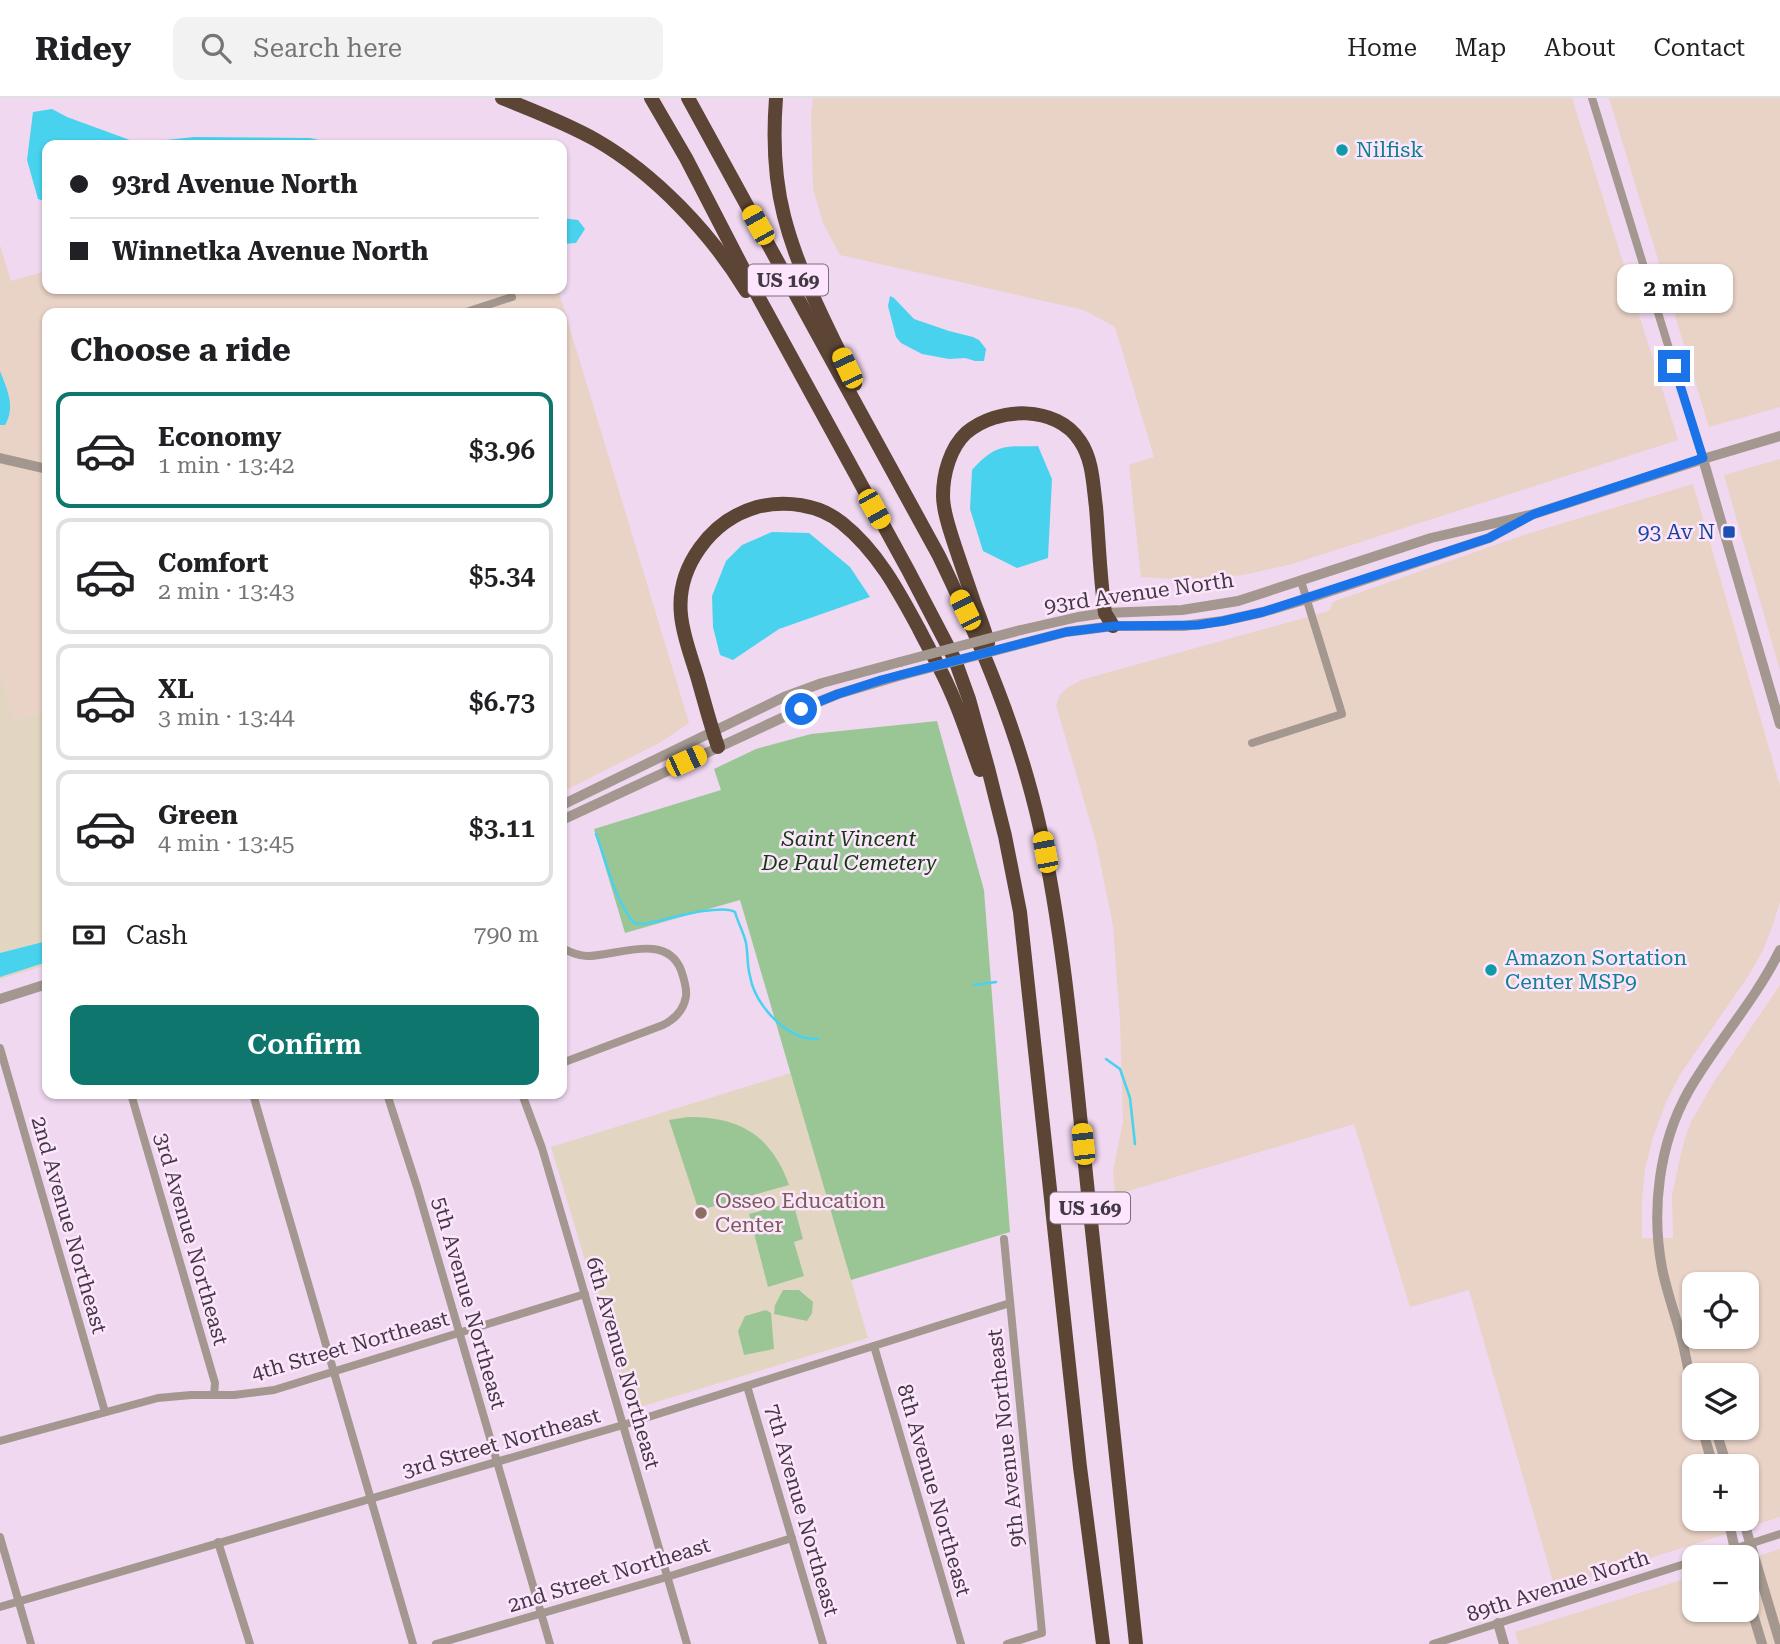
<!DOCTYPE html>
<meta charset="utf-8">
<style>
:root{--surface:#fff;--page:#f2f2f2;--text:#202124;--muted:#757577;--line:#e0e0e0;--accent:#0f766e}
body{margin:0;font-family:"Roboto Serif",serif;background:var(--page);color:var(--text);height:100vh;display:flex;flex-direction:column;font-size:26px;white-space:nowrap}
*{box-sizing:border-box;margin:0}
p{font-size:23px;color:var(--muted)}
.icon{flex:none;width:38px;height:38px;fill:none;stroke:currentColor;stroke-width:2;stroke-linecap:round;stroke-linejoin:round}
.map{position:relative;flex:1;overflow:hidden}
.sheet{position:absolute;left:42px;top:210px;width:525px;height:791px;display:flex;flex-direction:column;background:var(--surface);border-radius:14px;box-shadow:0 2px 5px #0004}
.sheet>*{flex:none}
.hud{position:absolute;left:42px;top:42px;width:525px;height:154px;border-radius:14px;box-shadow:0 2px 5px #0004;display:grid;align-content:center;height:154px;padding:0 28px;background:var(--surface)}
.controls{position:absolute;left:1682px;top:1174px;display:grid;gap:14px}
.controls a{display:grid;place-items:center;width:77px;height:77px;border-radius:14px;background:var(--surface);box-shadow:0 2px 5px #0004;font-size:35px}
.end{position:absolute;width:32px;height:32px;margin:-16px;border:9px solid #1a73e8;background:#fff;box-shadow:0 0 0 4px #fff}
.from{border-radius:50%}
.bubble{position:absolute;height:49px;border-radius:14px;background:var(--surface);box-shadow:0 2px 5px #0004;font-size:23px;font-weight:600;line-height:49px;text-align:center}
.car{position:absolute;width:21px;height:42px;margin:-21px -10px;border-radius:9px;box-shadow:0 0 5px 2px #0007;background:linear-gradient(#f5c518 24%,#345 0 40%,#f5c518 0 76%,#345 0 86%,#f5c518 0)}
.hud b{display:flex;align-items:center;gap:24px;height:66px;font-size:26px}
.hud b+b{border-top:2px solid var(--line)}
.hud i{width:18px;height:18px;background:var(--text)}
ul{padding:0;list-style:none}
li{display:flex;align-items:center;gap:21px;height:116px;margin:0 14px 10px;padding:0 14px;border:4px solid var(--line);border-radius:14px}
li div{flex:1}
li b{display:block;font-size:26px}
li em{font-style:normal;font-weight:600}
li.current{border-color:var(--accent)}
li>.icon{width:63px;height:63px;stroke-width:1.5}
h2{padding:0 28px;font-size:32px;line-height:84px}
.pay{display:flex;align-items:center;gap:18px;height:77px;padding:0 28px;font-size:26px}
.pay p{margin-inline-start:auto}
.cta{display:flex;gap:14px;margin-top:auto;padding:14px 28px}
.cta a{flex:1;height:80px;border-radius:14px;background:var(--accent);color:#fff;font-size:28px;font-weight:600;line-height:80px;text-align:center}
header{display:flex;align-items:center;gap:42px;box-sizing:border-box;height:98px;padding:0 35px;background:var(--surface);border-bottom:2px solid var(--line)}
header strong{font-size:33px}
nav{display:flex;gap:38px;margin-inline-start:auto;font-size:24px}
.search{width:490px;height:63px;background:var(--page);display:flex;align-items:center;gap:18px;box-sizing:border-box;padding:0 24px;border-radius:14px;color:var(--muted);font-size:26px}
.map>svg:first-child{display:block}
.industrial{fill:#e9d2c6;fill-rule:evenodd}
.education{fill:#e2d6c2}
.green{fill:#9ac696}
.water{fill:#48d2ee}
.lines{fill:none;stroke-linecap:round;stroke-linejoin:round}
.stream{stroke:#48d2ee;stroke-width:2.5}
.minor{stroke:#a3978f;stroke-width:8}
.tertiary{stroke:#a3978f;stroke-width:10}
.motorway{stroke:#5c4535;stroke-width:14}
.tertiary-bridge{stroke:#a3978f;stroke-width:10}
.route{stroke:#1a73e8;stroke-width:9}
.culture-dot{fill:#0f9aa8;stroke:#fde5fe;stroke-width:2.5}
.transit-dot{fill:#1a4fb4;stroke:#fde5fe;stroke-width:2.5}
.education-dot{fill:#8d6e63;stroke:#fde5fe;stroke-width:2.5}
.labels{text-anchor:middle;stroke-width:5;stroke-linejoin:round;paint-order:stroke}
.shield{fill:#fde5fe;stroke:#7a6d7b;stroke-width:2}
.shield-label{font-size:19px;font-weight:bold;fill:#423943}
.culture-label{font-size:21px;fill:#0d838f;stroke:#fde5fe;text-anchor:start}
.transit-label{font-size:21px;fill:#164399;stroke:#fde5fe;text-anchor:end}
.street-label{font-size:21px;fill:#423943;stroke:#fde5fe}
.park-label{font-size:21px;font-style:italic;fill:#0d3b0a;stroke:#fde5fe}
.education-label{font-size:21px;fill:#785e54;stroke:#fde5fe;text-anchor:start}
</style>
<header>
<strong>Ridey</strong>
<div class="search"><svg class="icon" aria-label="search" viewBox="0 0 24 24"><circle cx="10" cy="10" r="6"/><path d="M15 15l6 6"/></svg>Search here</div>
<nav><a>Home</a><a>Map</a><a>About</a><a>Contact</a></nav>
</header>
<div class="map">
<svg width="1780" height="1546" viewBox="0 0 1780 1546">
<rect width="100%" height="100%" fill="#f0d8f0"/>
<g class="industrial">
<polygon points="813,0 1572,0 1678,342 1292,466 1243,477 1209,480 1175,481 1141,479 1129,367 1154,359 1115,229 1084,212 840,157 823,125 813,91 811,15"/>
<polygon points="1609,0 1780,0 1780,309 1709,329"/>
<polygon points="0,147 11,183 47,173 47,191 558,191 689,625 661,644 562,694 562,215 47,215 47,612 15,621 0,574"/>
<polygon points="1780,361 1780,572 1724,377"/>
<path d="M1693 386 1780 688V804L1772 829 1763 852 1749 877 1681 975 1666 1004 1653 1039 1645 1071 1642 1100V1140H1673L1672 1097 1683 1047 1691 1024 1714 984 1780 887V1419L1555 1490 1469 1192 1410 1209 1354 1026 1115 1097 1113 1073 1123 1024 1120 922 1113 828 1096 744 1056 607 1060 597 1067 590 1081 582 1329 513 1333 504 1341 501 1521 438ZM1694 1186H1746V1239H1694ZM1694 1278H1746V1330H1694ZM1694 1368H1746V1421H1694Z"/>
<polygon points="1780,1451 1780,1546 1519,1546 1515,1534 1694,1478 1694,1512 1746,1512 1747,1462"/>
</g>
<g class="education">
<polygon points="0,574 15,621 47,612 47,867 0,881"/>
<polygon points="791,975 868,1240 630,1312 551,1049"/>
</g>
<g class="green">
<polygon points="937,623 984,792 1010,1134 851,1182 740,802 625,835 594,731 721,692 714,671 756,651 811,636"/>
<path d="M688 1019C740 1019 771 1037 789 1087L704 1111 697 1107 669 1022Z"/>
<polygon points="793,1104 803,1141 794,1144 804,1178 768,1189 749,1116"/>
<polygon points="783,1192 799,1192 813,1204 812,1215 807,1223 774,1216 775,1207"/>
<polygon points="766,1212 771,1215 774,1251 744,1257 738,1233 745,1218"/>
</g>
<g class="water">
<polygon points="52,11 67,19 138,45 194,39 310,40 343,47 47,47 47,104 38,101 27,62 33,14"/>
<polygon points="562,120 578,122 585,131 576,145 562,146"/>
<polygon points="890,198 894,200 914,221 949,233 973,239 979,242 986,251 984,263 975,263 965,260 949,261 922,256 901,245 896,239 888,208"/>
<path d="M0 273C7 291 16 309 5 327H0Z"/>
<path d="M1038 348 1052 381 1048 460 1017 470 983 453 970 411 972 372C997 345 1004 349 1038 348Z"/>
<polygon points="772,434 809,435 850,469 870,499 779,531 733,562 720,557 713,529 712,498 726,463 742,447"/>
<polygon points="47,843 47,864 0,879 0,855"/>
</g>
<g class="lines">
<g class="stream">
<path d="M596 736C607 765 614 801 634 825L645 826C665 822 720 805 735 814 738 825 744 835 746 845 748 856 747 868 750 878 754 903 778 931 802 939 807 941 813 940 818 941"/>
<polyline points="974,887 996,884"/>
<polyline points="1106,961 1120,971 1130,1000 1135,1046"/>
</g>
<g class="minor">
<polyline points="1592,0 1703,361"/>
<polyline points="463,215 512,199"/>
<polyline points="1252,645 1342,616 1301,483"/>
<path d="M562 850C570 854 578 858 587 858 617 858 666 834 681 872 684 881 687 889 686 898 684 912 675 921 663 927L562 965"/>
<polyline points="0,950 105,1314"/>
<polyline points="131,996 215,1285 214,1297"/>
<polyline points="253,996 413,1546"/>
<polyline points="387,996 417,1089 550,1546"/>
<polyline points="522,996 542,1050 687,1546"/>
<polyline points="1004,1141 1042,1535 1007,1546"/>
<polyline points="874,1248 961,1546"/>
<polyline points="747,1288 823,1546"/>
<polyline points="0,1343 158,1300 191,1297 234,1297 274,1292 585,1196"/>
<polyline points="0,1439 31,1546"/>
<polyline points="218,1444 250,1546"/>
<polyline points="1706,1460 1780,1436"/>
<polyline points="0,1509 623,1327 1010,1205"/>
<polyline points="436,1546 667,1479 792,1440"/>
<polyline points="1433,1546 1694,1463"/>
</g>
<g class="tertiary">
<polyline points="0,360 47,371"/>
<polyline points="1703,361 1780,626"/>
<polyline points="1021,532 1078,519 1105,515 1182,512 1238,503 1431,440 1534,416 1703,361 1780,338"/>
<polyline points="1024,545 1066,534 1113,528 1183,528 1223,523 1263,514 1307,501 1489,440 1522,422"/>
<polyline points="562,707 784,599 822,585 900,564"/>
<polyline points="562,722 801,611 838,596 902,577"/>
<polyline points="0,901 47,886"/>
<path d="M1694 1298C1690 1281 1687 1264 1683 1246 1677 1221 1667 1196 1662 1170 1651 1112 1659 1046 1688 994 1716 945 1755 903 1780 852"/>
<polyline points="1702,1330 1713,1368"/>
<polyline points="1715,1330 1727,1368"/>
<polyline points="1728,1421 1737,1460"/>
<polyline points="1743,1421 1780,1545"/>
<polyline points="1746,1493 1762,1546"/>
<polyline points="1498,1525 1504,1546"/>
</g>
<g class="motorway">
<path d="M502 0C534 13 566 25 596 42 655 76 711 135 746 193"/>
<polyline points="651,0 686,60 748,180 908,472 955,562 969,601 988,670 1005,738 1020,814 1080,1369 1103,1546"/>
<path d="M688 0 939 458C981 545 1019 635 1040 730 1066 850 1075 974 1088 1095 1104 1246 1120 1396 1136 1546"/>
<path d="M776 0C773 39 774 79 784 118 799 177 829 231 855 286"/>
<path d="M988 545C985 531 979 518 974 504 967 483 959 461 952 439 948 426 943 412 943 398 943 376 950 350 966 335 997 308 1057 307 1080 343 1093 362 1093 387 1096 409 1099 445 1100 480 1105 515L1113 528"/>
<path d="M718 649C710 626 704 602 697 578 691 558 683 538 681 517 676 469 711 422 757 409 785 402 819 406 842 425 877 453 898 492 919 531 929 551 941 571 950 592 962 618 970 645 980 672"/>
</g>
<g class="tertiary-bridge">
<polyline points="900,564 1021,532"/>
<polyline points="902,577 1024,545"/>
</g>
</g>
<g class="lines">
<polyline class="route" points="801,611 838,596 881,582 1066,534 1114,528 1198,527 1223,523 1263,514 1489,440 1534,416 1703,360 1674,268"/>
</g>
<g class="culture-dot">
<circle cx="1342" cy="52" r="7"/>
<circle cx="1491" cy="872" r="7"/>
</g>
<rect class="transit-dot" x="1722" y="427" width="14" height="14" rx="3.5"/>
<circle class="education-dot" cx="701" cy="1115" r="7"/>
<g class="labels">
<g class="shield">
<rect x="748" y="166.5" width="80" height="31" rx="5"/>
<rect x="1050" y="1094.5" width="80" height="31" rx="5"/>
</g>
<g class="shield-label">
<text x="788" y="189">US 169</text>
<text x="1090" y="1117">US 169</text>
</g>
<g class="culture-label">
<text x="1356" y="59">Nilfisk</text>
<text x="1505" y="867">Amazon Sortation<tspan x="1505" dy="24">Center MSP9</tspan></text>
</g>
<g class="transit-label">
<text x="1715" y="441">93 Av N</text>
</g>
<g class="street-label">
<text transform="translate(1139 495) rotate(-8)" y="7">93rd Avenue North</text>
<text transform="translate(69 1127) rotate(74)" y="7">2nd Avenue Northeast</text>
<text transform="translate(191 1141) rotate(74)" y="7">3rd Avenue Northeast</text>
<text transform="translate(469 1205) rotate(74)" y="7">5th Avenue Northeast</text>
<text transform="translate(350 1248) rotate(-16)" y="7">4th Street Northeast</text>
<text transform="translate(623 1265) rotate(74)" y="7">6th Avenue Northeast</text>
<text transform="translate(1006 1340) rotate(-96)" y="7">9th Avenue Northeast</text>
<text transform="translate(501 1345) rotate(-16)" y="7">3rd Street Northeast</text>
<text transform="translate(934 1392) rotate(74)" y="7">8th Avenue Northeast</text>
<text transform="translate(802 1412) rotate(74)" y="7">7th Avenue Northeast</text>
<text transform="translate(609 1477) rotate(-17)" y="7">2nd Street Northeast</text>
<text transform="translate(1558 1488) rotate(-18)" y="7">89th Avenue North</text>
</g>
<g class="park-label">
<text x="849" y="748">Saint Vincent<tspan x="849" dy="24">De Paul Cemetery</tspan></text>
</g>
<g class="education-label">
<text x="715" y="1110">Osseo Education<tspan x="715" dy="24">Center</tspan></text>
</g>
</g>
</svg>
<div class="controls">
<a><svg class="icon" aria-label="locate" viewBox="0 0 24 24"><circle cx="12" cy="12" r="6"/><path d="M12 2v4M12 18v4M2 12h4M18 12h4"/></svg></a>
<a><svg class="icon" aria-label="layers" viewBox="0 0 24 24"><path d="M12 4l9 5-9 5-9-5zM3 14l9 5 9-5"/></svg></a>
<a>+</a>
<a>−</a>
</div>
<i class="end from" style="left:801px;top:611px"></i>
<i class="end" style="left:1674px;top:268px"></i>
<div class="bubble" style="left:1617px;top:166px;width:116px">2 min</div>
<i class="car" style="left:758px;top:127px;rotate:331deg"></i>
<i class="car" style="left:847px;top:270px;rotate:335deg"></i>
<i class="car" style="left:874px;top:411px;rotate:151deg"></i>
<i class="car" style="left:965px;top:512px;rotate:334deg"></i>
<i class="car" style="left:686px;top:663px;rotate:65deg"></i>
<i class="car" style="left:1045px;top:754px;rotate:349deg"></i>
<i class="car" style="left:1083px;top:1046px;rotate:354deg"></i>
<div class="hud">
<b><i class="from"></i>93rd Avenue North</b>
<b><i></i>Winnetka Avenue North</b>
</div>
<section class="sheet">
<h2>Choose a ride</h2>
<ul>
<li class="current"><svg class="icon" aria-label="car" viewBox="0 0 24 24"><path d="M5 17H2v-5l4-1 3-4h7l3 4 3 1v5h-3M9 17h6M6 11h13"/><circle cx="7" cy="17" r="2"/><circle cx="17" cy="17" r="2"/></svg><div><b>Economy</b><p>1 min · 13:42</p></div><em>$3.96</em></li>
<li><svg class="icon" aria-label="car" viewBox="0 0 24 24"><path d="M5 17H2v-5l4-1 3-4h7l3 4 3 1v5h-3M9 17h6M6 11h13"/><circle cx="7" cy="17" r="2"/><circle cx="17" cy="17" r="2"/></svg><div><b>Comfort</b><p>2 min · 13:43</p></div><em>$5.34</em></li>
<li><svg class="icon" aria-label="car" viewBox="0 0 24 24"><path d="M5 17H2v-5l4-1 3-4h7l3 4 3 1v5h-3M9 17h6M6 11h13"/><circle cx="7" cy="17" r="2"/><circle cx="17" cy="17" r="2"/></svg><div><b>XL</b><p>3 min · 13:44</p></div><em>$6.73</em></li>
<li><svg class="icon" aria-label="car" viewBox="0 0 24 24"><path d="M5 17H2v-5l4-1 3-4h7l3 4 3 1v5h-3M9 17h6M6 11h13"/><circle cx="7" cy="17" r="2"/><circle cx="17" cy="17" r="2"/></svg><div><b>Green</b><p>4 min · 13:45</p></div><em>$3.11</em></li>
</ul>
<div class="pay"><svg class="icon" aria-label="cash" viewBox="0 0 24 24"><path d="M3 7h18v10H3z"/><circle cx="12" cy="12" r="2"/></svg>Cash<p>790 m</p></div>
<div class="cta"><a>Confirm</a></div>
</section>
</div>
